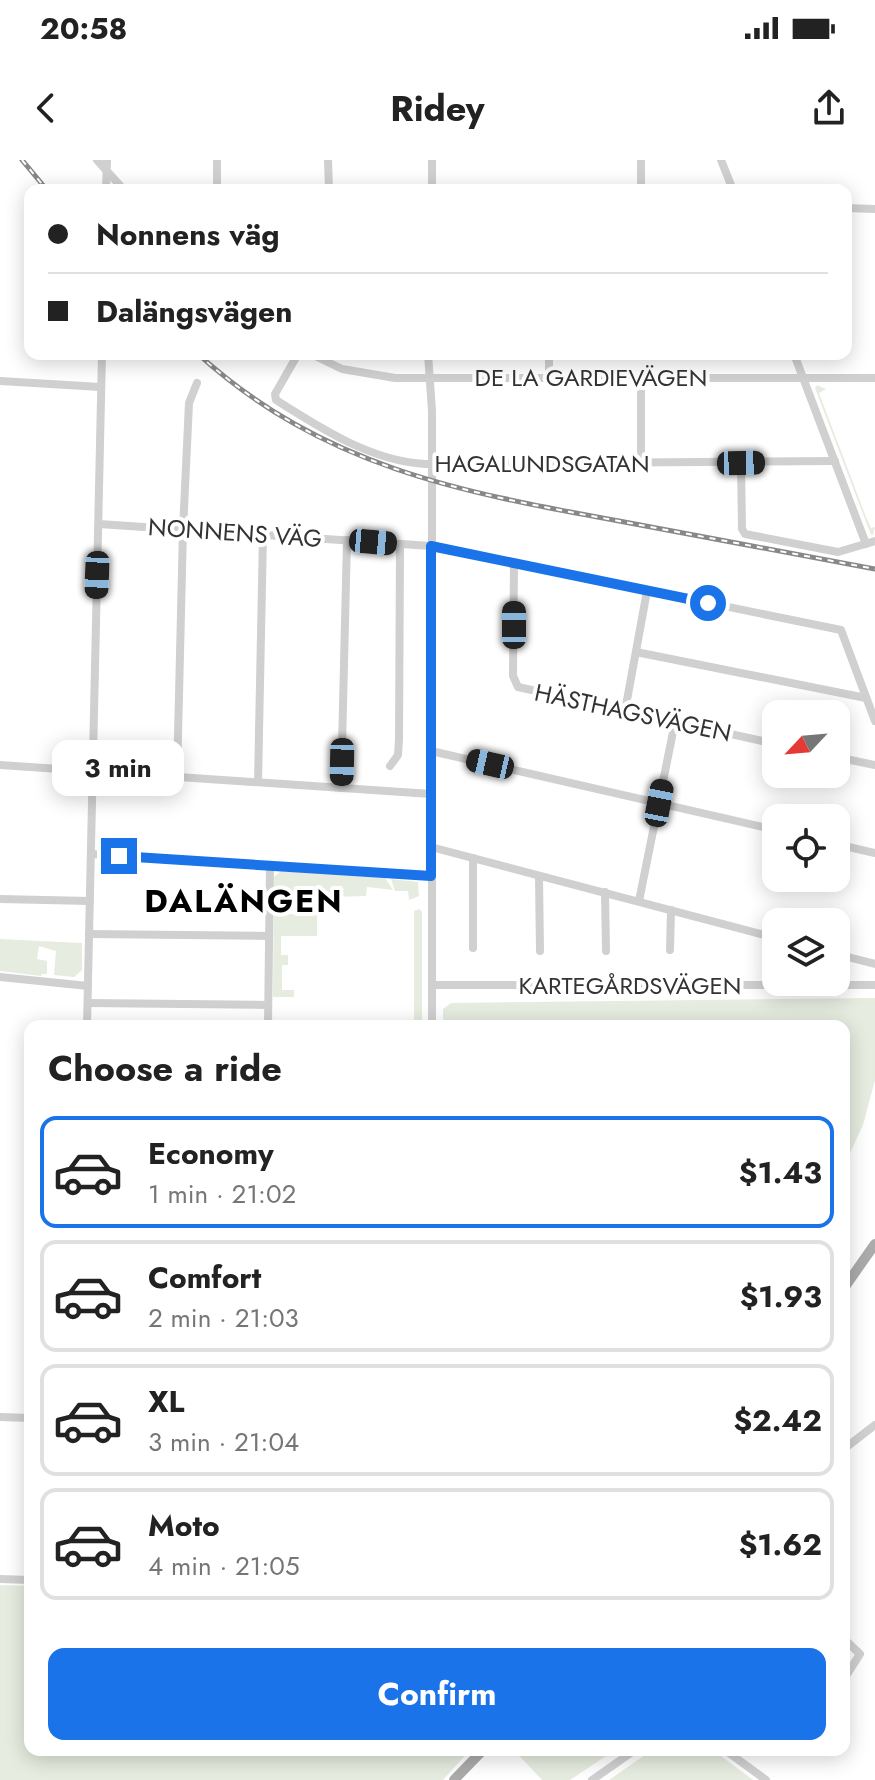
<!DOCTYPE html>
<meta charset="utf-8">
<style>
:root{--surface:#fff;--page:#f6f6f6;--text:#222;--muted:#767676;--line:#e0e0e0;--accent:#1a73e8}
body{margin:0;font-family:Jost,sans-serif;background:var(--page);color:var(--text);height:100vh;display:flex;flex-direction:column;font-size:30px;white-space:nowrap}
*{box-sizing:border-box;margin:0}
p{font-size:26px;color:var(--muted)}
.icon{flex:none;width:44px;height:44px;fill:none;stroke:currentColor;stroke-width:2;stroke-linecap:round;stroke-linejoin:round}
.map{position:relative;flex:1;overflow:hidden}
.details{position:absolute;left:24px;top:860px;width:826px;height:736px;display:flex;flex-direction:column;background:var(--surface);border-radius:16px;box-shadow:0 4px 20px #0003}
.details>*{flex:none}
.top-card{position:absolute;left:24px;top:24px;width:828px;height:176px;border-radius:16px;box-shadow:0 4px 20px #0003;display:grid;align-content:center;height:176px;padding:0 24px;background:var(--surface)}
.needle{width:52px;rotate:244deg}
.tools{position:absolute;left:762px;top:540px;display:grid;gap:16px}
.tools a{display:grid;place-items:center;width:88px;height:88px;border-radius:16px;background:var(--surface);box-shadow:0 4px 20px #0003;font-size:40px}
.end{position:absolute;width:36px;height:36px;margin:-18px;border:10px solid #1a73e8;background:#fff;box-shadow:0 0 0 4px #fff}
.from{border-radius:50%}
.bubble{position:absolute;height:56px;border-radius:16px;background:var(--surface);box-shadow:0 4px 20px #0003;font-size:26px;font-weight:700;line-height:56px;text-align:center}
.car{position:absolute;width:24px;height:48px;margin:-24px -12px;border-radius:10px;box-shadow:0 0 6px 2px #0007;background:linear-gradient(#222 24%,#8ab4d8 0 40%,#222 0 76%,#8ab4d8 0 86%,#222 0)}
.top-card b{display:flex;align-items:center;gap:28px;height:76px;font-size:30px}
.top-card b+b{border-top:2px solid var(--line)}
.top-card i{width:20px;height:20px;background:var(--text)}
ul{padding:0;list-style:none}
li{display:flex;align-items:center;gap:24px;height:112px;margin:0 16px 12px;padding:0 8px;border:4px solid var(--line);border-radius:16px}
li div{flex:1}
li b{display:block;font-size:30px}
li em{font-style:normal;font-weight:700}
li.selected{border-color:var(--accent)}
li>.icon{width:72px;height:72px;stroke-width:1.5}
h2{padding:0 24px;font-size:36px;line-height:96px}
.primary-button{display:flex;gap:16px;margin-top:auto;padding:16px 24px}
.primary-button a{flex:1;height:92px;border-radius:16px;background:var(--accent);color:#fff;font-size:32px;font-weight:700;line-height:92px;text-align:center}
.status{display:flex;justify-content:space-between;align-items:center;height:56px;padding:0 40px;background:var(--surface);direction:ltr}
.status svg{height:22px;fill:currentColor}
header{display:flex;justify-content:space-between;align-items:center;height:104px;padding:0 24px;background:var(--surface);font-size:36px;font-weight:700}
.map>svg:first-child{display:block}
.green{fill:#e6ecdf}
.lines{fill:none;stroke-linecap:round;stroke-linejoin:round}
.minor{stroke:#d0d0d0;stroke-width:8}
.major{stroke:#ababab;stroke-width:10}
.rail-casing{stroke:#888;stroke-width:5}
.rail{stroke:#fff;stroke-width:2;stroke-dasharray:6;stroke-linecap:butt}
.route{stroke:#1a73e8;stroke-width:10}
.labels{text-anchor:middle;stroke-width:8;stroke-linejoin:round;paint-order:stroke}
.street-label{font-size:24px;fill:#333;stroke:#fff}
.district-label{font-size:32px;font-weight:bold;letter-spacing:2px;fill:#000;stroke:#fff}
</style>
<div class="status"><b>20:58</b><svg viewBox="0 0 49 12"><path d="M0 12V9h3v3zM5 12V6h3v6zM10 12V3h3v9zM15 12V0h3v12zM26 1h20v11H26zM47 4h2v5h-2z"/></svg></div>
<header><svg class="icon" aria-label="back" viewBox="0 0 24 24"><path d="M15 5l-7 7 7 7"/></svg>Ridey<svg class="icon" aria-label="share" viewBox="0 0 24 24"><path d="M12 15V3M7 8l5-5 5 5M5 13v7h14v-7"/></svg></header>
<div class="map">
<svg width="875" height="1620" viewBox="0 0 875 1620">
<rect width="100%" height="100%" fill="#fff"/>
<g class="green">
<polygon points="817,225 826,229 819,233 866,357 871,368 875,367 873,375 871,375 815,228"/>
<polygon points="281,711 385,718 393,730 367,727 366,736 330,737 330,732 318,732 318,735 282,736 282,754 317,754 317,776 281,776 281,795 288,795 288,805 282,805 282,830 294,830 294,837 273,837 274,717"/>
<polygon points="391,719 418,722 419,736 409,740 408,731 395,731"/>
<polygon points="420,749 422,752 422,866 414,866 414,751"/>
<polygon points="0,779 82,783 82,810 74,817 54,815 56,791 39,786 37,799 47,801 47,814 42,814 41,816 0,811"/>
<polygon points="875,838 875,920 863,965 844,1006 844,866 443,866 443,849 451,843"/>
<polygon points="0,1425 30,1426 30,1590 470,1590 443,1620 0,1620"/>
<polygon points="514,1590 615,1590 570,1620 542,1620"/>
<polygon points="652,1590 713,1590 753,1620 609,1620"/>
</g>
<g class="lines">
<g class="minor">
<polyline points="97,0 124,30"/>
<polyline points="328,0 329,30"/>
<polyline points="641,0 641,30"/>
<polyline points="721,0 733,30"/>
<polyline points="106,30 107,0"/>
<polyline points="217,30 217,0"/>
<polyline points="432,30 432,0"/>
<polyline points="846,48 875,49"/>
<path d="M298 194 275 234 276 240C320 268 371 301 425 304L835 301"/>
<polyline points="311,194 342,209 395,218 875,218"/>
<polyline points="428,194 432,251 432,866"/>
<polyline points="549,194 549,219"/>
<polyline points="794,194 866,384"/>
<polyline points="641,219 641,304"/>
<polyline points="0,221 100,227"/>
<polyline points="741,303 742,369 745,374 838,392 875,381"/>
<polyline points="99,364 431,386 841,470 875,561"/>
<polyline points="514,403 513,516 518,527 776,584"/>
<polyline points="636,492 866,538"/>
<polyline points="625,551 647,431"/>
<polyline points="431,591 776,670"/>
<polyline points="836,597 875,605"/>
<polyline points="0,605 431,634"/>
<polyline points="390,606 398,595 399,579 400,385"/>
<polyline points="177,617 183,370 189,243 197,223"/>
<polyline points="258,622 263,375"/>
<polyline points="341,628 347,380"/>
<polyline points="836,684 875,693"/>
<polyline points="431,687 776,778"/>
<polyline points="91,694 431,716"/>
<polyline points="473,698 473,788"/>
<polyline points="539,717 540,791"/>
<polyline points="605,732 606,791"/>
<polyline points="0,739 90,741"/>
<polyline points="639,741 675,562"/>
<polyline points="89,774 269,776"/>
<polyline points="670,790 671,750"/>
<polyline points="836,794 875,804"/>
<polyline points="0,817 88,826"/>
<polyline points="432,825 875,825"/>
<polyline points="88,843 268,845"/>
<polyline points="87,866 102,194"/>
<polyline points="268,866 270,705"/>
<polyline points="0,1257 30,1258"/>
<polyline points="844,1289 875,1265"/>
<polyline points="0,1419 30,1420"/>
<polyline points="844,1479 860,1494 844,1519"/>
<polyline points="725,1590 766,1620"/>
<polyline points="592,1620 635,1590"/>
</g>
<g class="major">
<polyline points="844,1128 875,1084"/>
<polyline points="454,1620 483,1590"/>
</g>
<defs>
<g id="rail">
<polyline points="22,0 47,30"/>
<path d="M198 194C323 307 460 332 619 361 704 377 790 393 875 409"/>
</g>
</defs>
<use href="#rail" class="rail-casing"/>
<use href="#rail" class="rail"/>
</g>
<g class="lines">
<polyline class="route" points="119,696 431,716 431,386 708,443"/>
</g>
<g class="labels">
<g class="street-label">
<text x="591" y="226">DE LA GARDIEVÄGEN</text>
<text x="542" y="312">HAGALUNDSGATAN</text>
<text transform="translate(235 373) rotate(4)" y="8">NONNENS VÄG</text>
<text transform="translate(633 553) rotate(12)" y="8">HÄSTHAGSVÄGEN</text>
<text x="630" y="834">KARTEGÅRDSVÄGEN</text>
</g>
<g class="district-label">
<text x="244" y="752">DALÄNGEN</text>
</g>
</g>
</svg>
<div class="tools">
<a><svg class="needle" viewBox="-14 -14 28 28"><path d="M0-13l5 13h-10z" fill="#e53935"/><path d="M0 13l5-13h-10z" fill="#767676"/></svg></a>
<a><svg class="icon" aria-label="locate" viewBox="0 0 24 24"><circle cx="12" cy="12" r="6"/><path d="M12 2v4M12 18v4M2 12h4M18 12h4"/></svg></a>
<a><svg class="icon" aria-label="layers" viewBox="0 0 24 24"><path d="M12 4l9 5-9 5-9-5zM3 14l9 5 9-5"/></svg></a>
</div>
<i class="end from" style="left:708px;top:443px"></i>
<i class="end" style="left:119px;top:696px"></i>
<div class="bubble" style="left:52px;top:580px;width:132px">3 min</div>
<i class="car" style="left:741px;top:303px;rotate:89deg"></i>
<i class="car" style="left:373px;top:382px;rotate:95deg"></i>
<i class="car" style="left:97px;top:415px;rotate:182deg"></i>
<i class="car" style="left:514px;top:465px;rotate:0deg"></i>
<i class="car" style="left:342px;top:602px;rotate:181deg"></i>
<i class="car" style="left:490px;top:604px;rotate:283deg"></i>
<i class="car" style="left:659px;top:643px;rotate:11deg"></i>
<div class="top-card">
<b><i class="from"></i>Nonnens väg</b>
<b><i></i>Dalängsvägen</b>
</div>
<section class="details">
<h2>Choose a ride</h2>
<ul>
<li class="selected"><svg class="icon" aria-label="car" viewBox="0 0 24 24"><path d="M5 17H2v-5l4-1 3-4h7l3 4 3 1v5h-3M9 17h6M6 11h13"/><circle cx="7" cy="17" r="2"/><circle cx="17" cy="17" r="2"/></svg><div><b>Economy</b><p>1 min · 21:02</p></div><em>$1.43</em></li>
<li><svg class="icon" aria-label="car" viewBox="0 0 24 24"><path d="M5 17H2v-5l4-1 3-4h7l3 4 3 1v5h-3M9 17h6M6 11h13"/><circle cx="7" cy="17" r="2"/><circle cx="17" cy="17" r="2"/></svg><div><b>Comfort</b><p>2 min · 21:03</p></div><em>$1.93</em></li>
<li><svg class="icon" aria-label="car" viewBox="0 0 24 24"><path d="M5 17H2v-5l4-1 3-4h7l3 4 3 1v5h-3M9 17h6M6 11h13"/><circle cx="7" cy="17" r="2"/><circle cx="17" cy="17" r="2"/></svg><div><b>XL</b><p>3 min · 21:04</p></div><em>$2.42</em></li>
<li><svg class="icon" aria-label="car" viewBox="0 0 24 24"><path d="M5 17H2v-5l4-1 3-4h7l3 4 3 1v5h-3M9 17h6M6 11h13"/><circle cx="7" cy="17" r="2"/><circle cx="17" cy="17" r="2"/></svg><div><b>Moto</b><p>4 min · 21:05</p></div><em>$1.62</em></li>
</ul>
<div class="primary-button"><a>Confirm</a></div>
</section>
</div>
